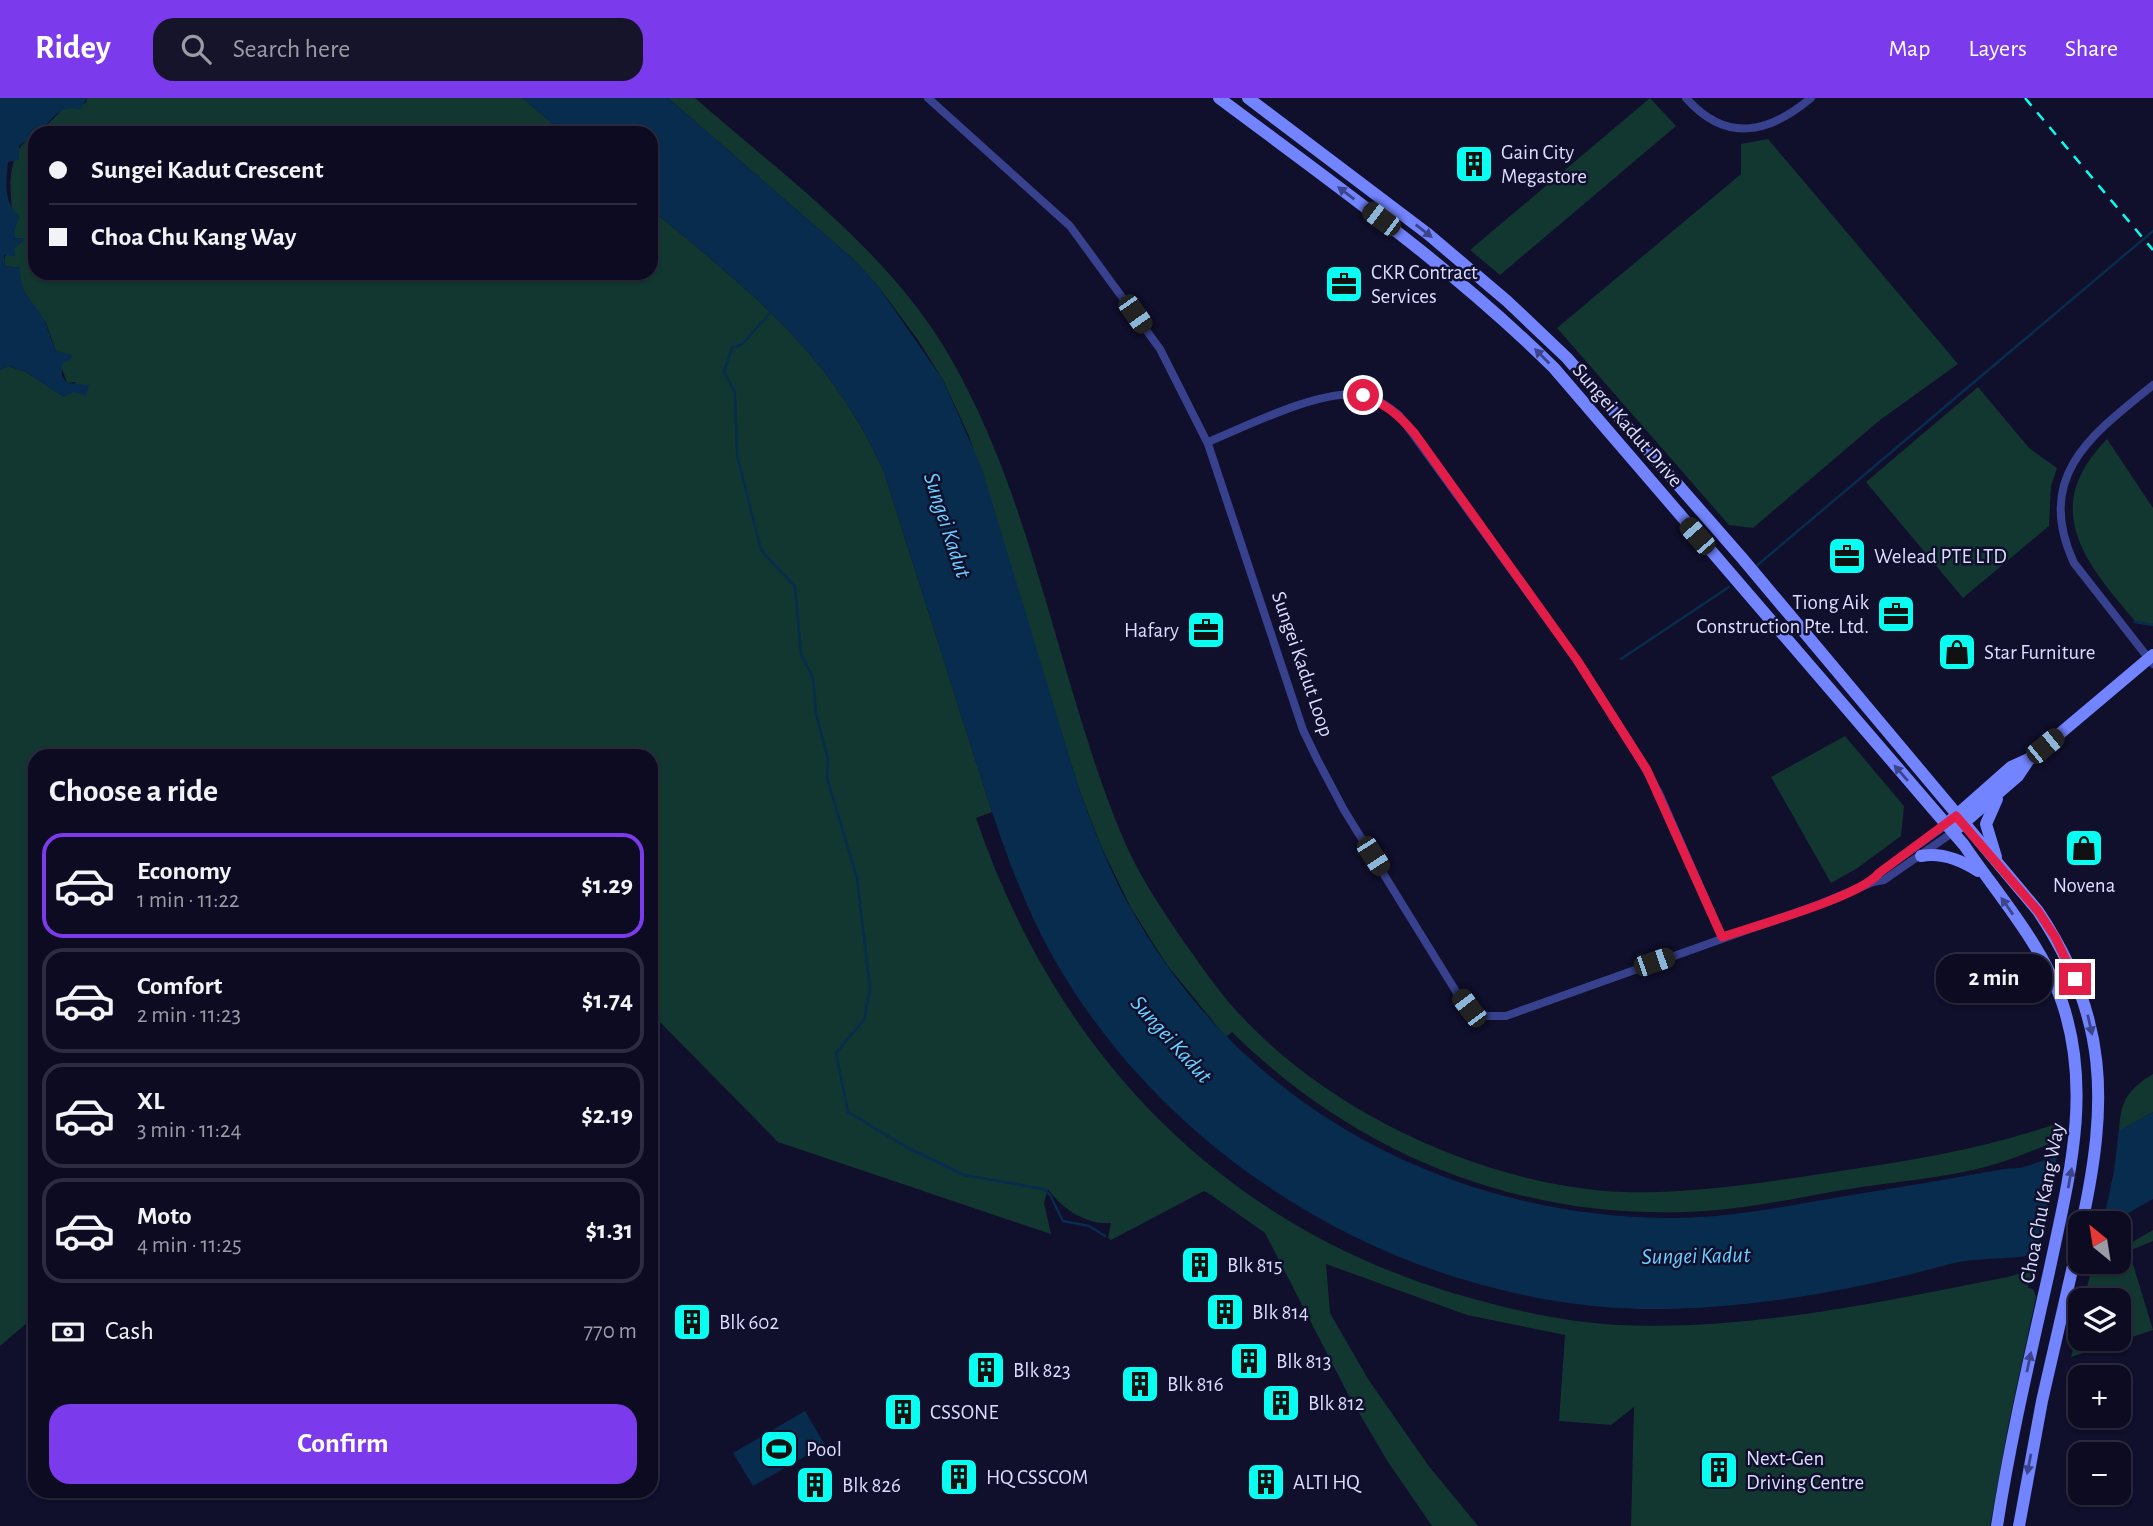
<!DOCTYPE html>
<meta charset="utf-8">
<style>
:root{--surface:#0c0b21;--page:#15142a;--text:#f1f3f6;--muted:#9a9ba5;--line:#2c2b3f;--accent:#7c3aed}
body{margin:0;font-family:"Alegreya Sans",sans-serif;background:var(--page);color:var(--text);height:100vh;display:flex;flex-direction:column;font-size:26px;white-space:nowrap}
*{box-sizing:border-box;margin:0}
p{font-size:23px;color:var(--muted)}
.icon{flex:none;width:38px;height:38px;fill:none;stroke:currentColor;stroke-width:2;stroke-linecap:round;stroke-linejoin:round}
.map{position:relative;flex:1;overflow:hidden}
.panel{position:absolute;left:28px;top:651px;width:630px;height:749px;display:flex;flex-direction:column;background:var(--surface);border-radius:21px;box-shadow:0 2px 5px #0004,0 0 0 2px var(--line)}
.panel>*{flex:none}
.top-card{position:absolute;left:28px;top:28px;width:630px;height:154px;border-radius:21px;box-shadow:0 2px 5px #0004,0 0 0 2px var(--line);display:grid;align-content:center;height:154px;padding:0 21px;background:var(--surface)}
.needle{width:46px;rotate:330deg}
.buttons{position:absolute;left:2068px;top:1113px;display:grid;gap:14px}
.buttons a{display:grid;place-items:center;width:63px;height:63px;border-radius:14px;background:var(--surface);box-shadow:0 2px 5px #0004,0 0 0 2px var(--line);font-size:35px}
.end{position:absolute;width:32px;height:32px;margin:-16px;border:9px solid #e11d48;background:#fff;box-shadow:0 0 0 4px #fff}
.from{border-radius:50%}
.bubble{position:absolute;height:49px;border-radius:21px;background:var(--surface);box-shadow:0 2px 5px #0004,0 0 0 2px var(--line);font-size:23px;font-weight:600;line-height:49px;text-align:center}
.car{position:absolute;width:21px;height:42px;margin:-21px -10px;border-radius:9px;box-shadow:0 0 5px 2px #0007;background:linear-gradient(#222 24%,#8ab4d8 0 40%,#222 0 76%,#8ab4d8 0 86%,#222 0)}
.top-card b{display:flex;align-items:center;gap:24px;height:66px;font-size:26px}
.top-card b+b{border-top:2px solid var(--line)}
.top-card i{width:18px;height:18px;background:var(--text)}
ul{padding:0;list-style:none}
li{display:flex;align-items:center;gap:21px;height:105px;margin:0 14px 10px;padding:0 7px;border:4px solid var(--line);border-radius:21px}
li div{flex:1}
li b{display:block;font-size:26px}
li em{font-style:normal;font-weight:600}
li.selected{border-color:var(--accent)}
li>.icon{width:63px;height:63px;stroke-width:1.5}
h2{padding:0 21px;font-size:32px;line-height:84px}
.pay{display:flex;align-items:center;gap:18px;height:77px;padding:0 21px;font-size:26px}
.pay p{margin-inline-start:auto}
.primary-button{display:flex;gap:14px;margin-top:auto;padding:14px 21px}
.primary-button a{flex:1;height:80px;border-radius:21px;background:var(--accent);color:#fff;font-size:28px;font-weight:600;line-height:80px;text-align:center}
header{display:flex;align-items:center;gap:42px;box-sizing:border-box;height:98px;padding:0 35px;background:var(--accent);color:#fff}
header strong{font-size:33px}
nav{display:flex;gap:38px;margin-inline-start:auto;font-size:24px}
.search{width:490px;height:63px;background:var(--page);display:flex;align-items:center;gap:18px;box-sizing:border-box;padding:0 24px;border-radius:21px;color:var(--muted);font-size:26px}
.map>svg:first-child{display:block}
.green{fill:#123730}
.water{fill:#072c4e}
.pier{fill:#100f2c}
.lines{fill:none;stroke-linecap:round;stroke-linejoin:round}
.stream{stroke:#072c4e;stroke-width:2.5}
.street{stroke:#38418e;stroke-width:8}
.secondary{stroke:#7284ff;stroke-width:12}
.rail{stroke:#07fff2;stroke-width:2.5;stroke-dasharray:10 9;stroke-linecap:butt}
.oneway{fill:#3c448b}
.route{stroke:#e11d48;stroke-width:9}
.labels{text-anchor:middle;stroke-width:5;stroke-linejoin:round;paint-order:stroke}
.poi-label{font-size:21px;fill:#dbdcff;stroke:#100f2c;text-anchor:start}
.street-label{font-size:21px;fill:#dbdcff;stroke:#100f2c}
.water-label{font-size:23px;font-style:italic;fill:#69d0ff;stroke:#100f2c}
</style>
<header>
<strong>Ridey</strong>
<div class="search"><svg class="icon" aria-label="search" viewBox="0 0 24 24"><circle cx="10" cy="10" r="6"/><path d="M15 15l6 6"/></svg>Search here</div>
<nav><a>Map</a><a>Layers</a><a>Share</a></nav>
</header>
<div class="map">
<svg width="2153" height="1428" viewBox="0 0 2153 1428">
<rect width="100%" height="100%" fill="#100f2c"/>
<g class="green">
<polygon points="87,0 523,0 563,35 39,35 62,12 86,5"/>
<path d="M668 0H695C785 79 889 153 950 259 1034 405 1057 578 1120 733 1136 773 1160 809 1184 844 1196 860 1207 877 1219 892 1309 1007 1479 1088 1624 1094 1697 1096 1767 1084 1840 1073 1916 1062 1989 1050 2061 1024L2059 1042C2041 1049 2023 1057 2005 1063 1954 1080 1896 1083 1843 1092 1802 1099 1760 1108 1718 1112 1534 1128 1362 1062 1232 934L1226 939 1167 867 1131 810 1101 748 1079 691 969 338 943 282 918 242 878 188 853 161Z"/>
<polygon points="1650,0 1676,28 1500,177 1470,152"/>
<path d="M35 36V175H651V111C748 192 831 254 884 374L992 714 976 720C1056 954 1217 1124 1456 1196 1508 1211 1563 1224 1618 1227 1749 1233 1880 1204 2008 1179L2028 1173 2032 1157H2038L2028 1190 2033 1191 2036 1199 2008 1329 1990 1428H1631L1634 1309 1611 1327 1559 1323 1565 1237 1467 1217 1326 1166 1330 1215 1368 1281 1428 1367 1478 1428H1432L1388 1364 1349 1298 1265 1135 1211 1097 1204 1093 1111 1142 1108 1140 1111 1125C1086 1127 1062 1111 1048 1091L1044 1105 1051 1136 778 1044 651 915V658H35V1218L0 1248V272L8 268 26 274 64 299 76 284 67 285 46 225 20 188V170L5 168C0 153 17 151 24 141L15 140C12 104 0 56 35 36Z"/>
<polygon points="1768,41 1958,266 1880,322 1753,430 1729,427 1557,230 1741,76 1741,46"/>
<polygon points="1978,289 2029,350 2057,370 2051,388 2049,428 1963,500 1866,384"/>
<path d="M2107 341 2153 410V526L2135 523C2085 464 2039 411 2107 341Z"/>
<polygon points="1845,638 1904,708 1901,738 1856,771 1831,785 1771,679"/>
<path d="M2153 976V1014L2119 1034C2120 1004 2127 992 2153 976Z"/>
<polygon points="2153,1132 2153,1143 2119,1157 2119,1152"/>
<polygon points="2131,1160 2153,1232 2071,1259 2081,1217 2081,1241 2119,1241 2119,1202 2084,1202 2090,1177"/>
</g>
<g class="water">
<path d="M0 0H87L80 12C62 6 52 20 42 32 36 37 27 41 19 48V62L8 64C6 85 3 102 19 119L15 131V140L25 141 14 150 15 158 4 157 5 168 20 170C20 202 36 202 46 226 50 236 51 244 57 253L72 257 71 261 62 266V278L67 285 89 287 86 297 74 294 64 299 26 274 9 268 0 272Z"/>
<path d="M523 0H668L853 161 878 188 943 282 982 371 1079 691C1094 731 1109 772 1130 809 1240 1007 1443 1117 1667 1120 1730 1121 1795 1106 1858 1096 1907 1088 1955 1080 2004 1071 2010 1070 2017 1071 2023 1069 2068 1056 2113 1038 2153 1014V1101L2111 1125H2081V1139C2066 1145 2050 1155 2034 1157 2006 1162 1977 1159 1950 1166 1859 1191 1762 1209 1668 1211 1421 1215 1174 1073 1053 859 1014 790 992 713 968 639 940 550 912 462 884 374 831 254 748 192 651 111V35H563Z"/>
<polygon points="805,1313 825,1347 753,1388 733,1355"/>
</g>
<polygon class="pier" points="2119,1031 2114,1073 2103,1125 2081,1125 2081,1143 2037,1160 2058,1053"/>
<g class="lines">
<g class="stream">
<polyline points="773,212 742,246 732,250 724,274 735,294 737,357 761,452 795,489 801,556 813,580 816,616 828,661 827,680 857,780 870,891 864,922 836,955 848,1014 906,1049 964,1077 1043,1091 1050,1097 1063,1123 1089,1128 1105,1138"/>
<polyline points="1754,470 2153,133"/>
<polyline points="2135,524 2153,527"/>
<polyline points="1621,561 1729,489"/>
</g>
<g class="street">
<polyline points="928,0 1070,128 1160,251 1208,346 1303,632 1318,663 1344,712 1457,895 1469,910 1487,918 1506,918 1820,806 1873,784 1884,782 1952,735"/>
<path d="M1686 0C1726 45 1768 36 1811 0"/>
<path d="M2153 287C2091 337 2034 378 2074 465L2153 566"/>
<path d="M1208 344C1247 328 1322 290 1361 297 1376 300 1388 308 1399 317L1577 562 1635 653 1659 695 1722 839"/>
<polyline points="1873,784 1879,775 1946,727"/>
</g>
<g class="secondary">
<path d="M1219 0C1334 86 1452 169 1554 270L1964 747C1998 797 2042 846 2062 904 2093 995 2068 1083 2049 1174 2030 1259 2010 1343 1997 1428"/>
<path d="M1248 0 1428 136 1507 203 1567 260 1742 460 2038 813C2109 919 2108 1005 2082 1125"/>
<polyline points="1951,722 2011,669 2031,660 2153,557"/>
<polyline points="1958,730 2018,678 2030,660"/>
<path d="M1921 758C1942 754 1961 762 1978 773"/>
<polyline points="1996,759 1986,726 1997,701"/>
<polyline points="2019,1428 2042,1303 2081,1133"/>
</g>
<polyline class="rail" points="2025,0 2153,152"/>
</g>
<defs><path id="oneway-solid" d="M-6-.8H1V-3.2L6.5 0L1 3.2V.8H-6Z" transform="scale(1.75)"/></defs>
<g class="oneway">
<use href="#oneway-solid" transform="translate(1346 95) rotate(-143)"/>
<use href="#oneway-solid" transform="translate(1424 133) rotate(38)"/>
<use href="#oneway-solid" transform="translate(1542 258) rotate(-135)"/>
<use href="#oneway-solid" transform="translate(1901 675) rotate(-131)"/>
<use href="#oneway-solid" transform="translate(2007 808) rotate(-125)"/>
<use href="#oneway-solid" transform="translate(2090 927) rotate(77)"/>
<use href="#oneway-solid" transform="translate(2070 1080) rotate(-80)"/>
<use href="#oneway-solid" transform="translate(2029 1264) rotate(-78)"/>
<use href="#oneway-solid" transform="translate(2029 1366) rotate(101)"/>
</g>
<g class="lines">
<path class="route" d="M1363 297C1386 306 1399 317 1415 336L1577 562 1647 672 1722 839C1755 828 1862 798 1879 775L1956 718 2038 813 2055 839 2075 881"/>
</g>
<defs>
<symbol id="building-square" viewBox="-11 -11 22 22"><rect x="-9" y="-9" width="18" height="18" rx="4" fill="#07fff2" stroke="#100f2c"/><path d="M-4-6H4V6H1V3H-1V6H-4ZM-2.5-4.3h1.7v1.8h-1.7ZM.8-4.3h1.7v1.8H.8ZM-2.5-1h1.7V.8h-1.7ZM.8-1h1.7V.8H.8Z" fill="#111"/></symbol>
<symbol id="office-square" viewBox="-11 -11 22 22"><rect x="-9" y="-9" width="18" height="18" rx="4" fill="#07fff2" stroke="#100f2c"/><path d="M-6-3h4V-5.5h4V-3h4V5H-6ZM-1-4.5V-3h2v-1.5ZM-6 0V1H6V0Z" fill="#111"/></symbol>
<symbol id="shop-square" viewBox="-11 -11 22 22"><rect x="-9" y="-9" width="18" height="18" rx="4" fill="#07fff2" stroke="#100f2c"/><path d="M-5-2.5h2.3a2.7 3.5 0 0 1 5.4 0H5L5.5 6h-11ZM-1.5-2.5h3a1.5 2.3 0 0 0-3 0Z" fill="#111"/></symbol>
<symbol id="stadium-square" viewBox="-11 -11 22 22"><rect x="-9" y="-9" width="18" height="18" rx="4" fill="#07fff2" stroke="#100f2c"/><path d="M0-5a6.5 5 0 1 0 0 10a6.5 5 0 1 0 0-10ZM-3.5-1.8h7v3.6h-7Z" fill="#111"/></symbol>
</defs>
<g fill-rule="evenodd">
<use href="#building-square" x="1452" y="44" width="44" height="44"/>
<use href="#office-square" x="1322" y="164" width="44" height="44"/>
<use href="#office-square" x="1825" y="436" width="44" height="44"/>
<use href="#office-square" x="1874" y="494" width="44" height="44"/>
<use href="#office-square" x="1184" y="510" width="44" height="44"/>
<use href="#shop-square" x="1935" y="532" width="44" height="44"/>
<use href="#shop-square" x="2062" y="728" width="44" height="44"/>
<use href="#building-square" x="1178" y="1145" width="44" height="44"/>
<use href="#building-square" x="1203" y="1192" width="44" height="44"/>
<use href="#building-square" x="670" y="1202" width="44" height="44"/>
<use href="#building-square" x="1227" y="1241" width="44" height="44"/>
<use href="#building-square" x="964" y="1250" width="44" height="44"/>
<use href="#building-square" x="1118" y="1264" width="44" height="44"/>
<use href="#building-square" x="1259" y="1283" width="44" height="44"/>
<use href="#building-square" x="881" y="1292" width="44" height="44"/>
<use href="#stadium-square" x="757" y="1329" width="44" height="44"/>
<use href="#building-square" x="1697" y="1350" width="44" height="44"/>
<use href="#building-square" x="937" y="1357" width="44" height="44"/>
<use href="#building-square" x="1244" y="1362" width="44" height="44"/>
<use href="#building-square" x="793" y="1365" width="44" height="44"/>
</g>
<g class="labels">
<g class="poi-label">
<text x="1501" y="61">Gain City<tspan x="1501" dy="24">Megastore</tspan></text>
<text x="1371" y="181">CKR Contract<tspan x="1371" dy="24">Services</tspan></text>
<text x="1874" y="465">Welead PTE LTD</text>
<text x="1869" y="511" text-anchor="end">Tiong Aik<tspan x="1869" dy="24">Construction Pte. Ltd.</tspan></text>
<text x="1179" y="539" text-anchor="end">Hafary</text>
<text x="1984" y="561">Star Furniture</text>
<text x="2084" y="794" text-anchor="middle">Novena</text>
<text x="1227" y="1174">Blk 815</text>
<text x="1252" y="1221">Blk 814</text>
<text x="719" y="1231">Blk 602</text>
<text x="1276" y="1270">Blk 813</text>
<text x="1013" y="1279">Blk 823</text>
<text x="1167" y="1293">Blk 816</text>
<text x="1308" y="1312">Blk 812</text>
<text x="930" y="1321">CSSONE</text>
<text x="806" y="1358">Pool</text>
<text x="1746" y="1367">Next-Gen<tspan x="1746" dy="24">Driving Centre</tspan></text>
<text x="986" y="1386">HQ CSSCOM</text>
<text x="1293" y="1391">ALTI HQ</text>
<text x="842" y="1394">Blk 826</text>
</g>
<g class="street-label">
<text transform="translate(1628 327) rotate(49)" y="7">Sungei Kadut Drive</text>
<text transform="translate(1303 566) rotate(71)" y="7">Sungei Kadut Loop</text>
<text transform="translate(2042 1105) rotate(-79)" y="7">Choa Chu Kang Way</text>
</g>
<g class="water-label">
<text transform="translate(948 427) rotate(72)" y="8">Sungei Kadut</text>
<text transform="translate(1172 941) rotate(48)" y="8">Sungei Kadut</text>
<text transform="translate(1696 1157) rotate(-1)" y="8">Sungei Kadut</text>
</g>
</g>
</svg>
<div class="buttons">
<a><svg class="needle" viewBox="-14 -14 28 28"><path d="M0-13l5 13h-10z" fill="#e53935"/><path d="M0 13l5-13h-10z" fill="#9a9ba5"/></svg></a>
<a><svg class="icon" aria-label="layers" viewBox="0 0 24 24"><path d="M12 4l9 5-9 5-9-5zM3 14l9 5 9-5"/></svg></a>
<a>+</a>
<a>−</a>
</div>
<i class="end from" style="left:1363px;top:297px"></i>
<i class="end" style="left:2075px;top:881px"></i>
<div class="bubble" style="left:1936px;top:856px;width:116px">2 min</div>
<i class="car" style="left:1381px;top:121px;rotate:307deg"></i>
<i class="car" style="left:1135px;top:216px;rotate:145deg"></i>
<i class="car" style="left:1697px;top:438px;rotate:319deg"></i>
<i class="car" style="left:2045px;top:648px;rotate:51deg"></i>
<i class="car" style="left:1373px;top:758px;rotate:147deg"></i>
<i class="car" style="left:1654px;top:864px;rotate:71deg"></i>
<i class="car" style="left:1469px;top:910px;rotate:323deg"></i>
<div class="top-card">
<b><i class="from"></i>Sungei Kadut Crescent</b>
<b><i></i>Choa Chu Kang Way</b>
</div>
<section class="panel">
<h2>Choose a ride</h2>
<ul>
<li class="selected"><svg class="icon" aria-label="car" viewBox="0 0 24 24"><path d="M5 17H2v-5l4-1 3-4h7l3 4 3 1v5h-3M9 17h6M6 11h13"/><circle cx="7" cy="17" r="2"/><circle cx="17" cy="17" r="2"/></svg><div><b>Economy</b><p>1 min · 11:22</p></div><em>$1.29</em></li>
<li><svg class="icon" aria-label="car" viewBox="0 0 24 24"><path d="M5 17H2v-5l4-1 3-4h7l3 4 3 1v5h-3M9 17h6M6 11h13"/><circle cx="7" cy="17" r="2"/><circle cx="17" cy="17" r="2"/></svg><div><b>Comfort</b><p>2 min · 11:23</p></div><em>$1.74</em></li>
<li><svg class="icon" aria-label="car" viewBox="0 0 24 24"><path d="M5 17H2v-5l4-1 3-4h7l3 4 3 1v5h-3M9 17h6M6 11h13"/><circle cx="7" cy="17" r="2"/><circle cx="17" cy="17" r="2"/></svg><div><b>XL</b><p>3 min · 11:24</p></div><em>$2.19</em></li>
<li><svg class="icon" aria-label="car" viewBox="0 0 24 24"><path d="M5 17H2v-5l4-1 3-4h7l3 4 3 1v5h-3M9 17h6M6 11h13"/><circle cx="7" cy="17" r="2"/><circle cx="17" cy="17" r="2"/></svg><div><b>Moto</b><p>4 min · 11:25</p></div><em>$1.31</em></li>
</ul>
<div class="pay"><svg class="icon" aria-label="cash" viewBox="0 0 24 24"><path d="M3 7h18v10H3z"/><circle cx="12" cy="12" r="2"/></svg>Cash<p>770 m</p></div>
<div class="primary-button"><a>Confirm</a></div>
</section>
</div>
